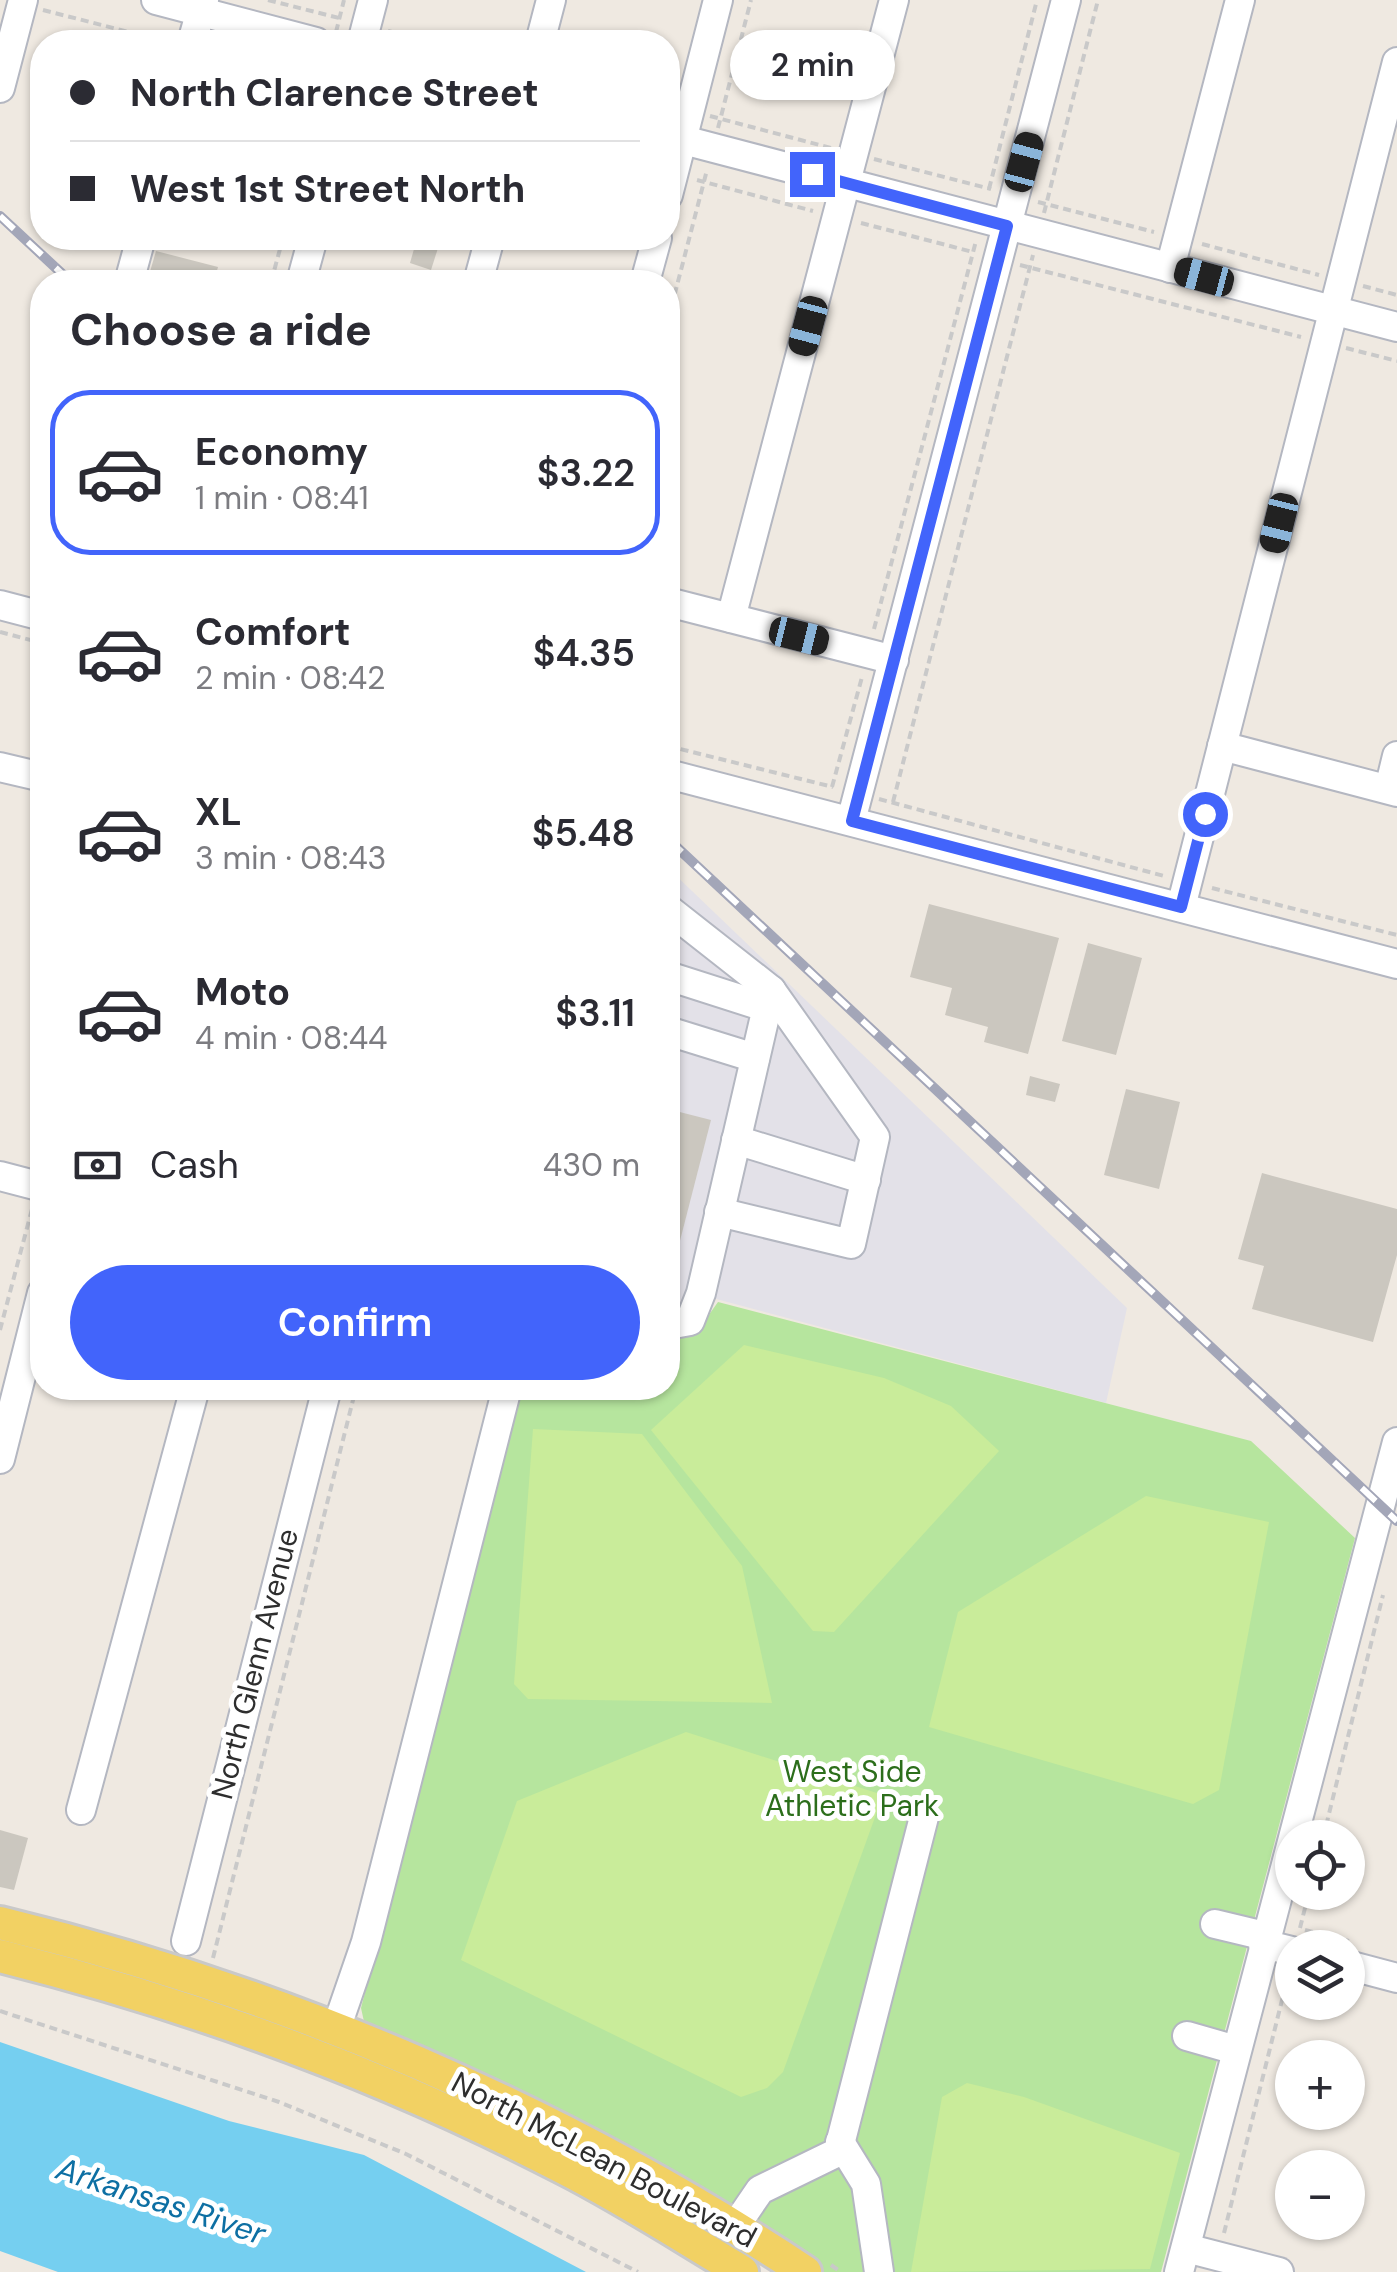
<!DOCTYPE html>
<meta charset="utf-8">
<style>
:root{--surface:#fff;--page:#f7f7f7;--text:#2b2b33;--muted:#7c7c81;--line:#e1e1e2;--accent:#4264fb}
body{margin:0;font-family:"DM Sans",sans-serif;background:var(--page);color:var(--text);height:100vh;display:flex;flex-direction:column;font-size:38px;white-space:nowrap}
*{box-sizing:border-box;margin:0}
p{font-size:32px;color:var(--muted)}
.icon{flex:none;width:55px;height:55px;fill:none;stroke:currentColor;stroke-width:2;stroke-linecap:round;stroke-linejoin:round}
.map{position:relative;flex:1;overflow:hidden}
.panel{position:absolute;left:30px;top:270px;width:650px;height:1130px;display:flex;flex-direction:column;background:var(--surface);border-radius:40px;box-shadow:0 2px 8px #0004}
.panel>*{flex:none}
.guide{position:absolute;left:30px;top:30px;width:650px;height:220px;border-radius:40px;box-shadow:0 2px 8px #0004;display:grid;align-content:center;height:220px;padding:0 40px;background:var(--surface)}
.fabs{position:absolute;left:1275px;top:1820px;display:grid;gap:20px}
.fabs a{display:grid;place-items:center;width:90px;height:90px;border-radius:50%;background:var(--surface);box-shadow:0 2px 8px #0004;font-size:50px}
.end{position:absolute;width:45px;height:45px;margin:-22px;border:12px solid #4264fb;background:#fff;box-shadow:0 0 0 5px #fff}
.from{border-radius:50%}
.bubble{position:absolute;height:70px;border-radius:35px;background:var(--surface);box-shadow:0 2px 8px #0004;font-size:32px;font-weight:600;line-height:70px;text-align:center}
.car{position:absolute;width:30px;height:60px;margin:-30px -15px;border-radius:12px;box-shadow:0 0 8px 2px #0007;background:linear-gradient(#222 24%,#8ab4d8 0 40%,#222 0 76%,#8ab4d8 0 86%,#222 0)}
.guide b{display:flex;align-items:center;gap:35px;height:95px;font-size:38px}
.guide b+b{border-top:2px solid var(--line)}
.guide i{width:25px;height:25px;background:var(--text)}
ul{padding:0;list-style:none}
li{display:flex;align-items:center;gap:30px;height:165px;margin:0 20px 15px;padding:0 20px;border:5px solid transparent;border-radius:40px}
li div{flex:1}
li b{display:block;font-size:38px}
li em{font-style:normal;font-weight:600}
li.on{border-color:var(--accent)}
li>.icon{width:90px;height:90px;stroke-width:1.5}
h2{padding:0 40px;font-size:45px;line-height:120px}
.pay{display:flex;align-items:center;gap:25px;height:110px;padding:0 40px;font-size:38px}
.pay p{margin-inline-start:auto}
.button{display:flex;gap:20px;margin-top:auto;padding:20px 40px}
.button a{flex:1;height:115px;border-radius:60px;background:var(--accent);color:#fff;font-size:40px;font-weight:600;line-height:115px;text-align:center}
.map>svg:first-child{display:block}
.industrial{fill:#e3e1e8}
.green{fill:#b6e59e}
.pitch{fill:#c9ec9a}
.water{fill:#75cff0}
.building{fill:#cbc7bf}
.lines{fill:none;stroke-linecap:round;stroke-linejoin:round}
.minor-casing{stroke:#b4b7c1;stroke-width:32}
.major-casing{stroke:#c9c9c9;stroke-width:38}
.path{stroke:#c9c9c9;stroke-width:4;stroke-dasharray:8 5;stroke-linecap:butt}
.minor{stroke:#fff;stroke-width:28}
.major{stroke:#f2d163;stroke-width:32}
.rail-casing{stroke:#a3a6b8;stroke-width:10}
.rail{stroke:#fff;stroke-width:6;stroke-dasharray:19;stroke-linecap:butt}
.route{stroke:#4264fb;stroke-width:12}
.labels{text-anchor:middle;stroke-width:10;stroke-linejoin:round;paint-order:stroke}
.street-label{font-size:30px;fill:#2e2e2e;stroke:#fff}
.park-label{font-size:30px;fill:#2c6e1b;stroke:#fff}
.water-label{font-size:32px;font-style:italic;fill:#0d6fa3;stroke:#fff}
</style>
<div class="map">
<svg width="1397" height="2272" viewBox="0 0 1397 2272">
<rect width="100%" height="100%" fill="#efe9e1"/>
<polygon class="industrial" points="668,868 1127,1308 1106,1403 690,1292 668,1321"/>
<polygon class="green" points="718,1302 1251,1441 1355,1538 1161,2272 821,2272 775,2239 365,2026 361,2008 514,1405 522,1388 668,1388 668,1342 698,1330"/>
<g class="pitch">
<polygon points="744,1345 884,1378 951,1406 999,1451 834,1632 813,1631 651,1430"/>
<polygon points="533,1429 642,1434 742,1566 772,1703 528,1699 514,1684"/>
<polygon points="1146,1496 1269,1522 1219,1790 1193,1804 929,1727 958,1612"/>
<polygon points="686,1732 883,1795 783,2072 767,2088 741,2097 461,1960 517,1801"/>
<polygon points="967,2083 1024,2097 1180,2153 1150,2269 911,2272 942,2097"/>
</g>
<polygon class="water" points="0,2042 229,2121 364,2155 586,2272 58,2272 0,2251"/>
<g class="building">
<polygon points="416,242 438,248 431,270 410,263"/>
<polygon points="156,251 218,267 214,282 147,282"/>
<polygon points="929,904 1059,938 1028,1054 984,1042 988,1027 945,1015 952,988 910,977"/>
<polygon points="1088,943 1142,958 1116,1055 1062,1041"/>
<polygon points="1030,1076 1060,1084 1055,1102 1026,1095"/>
<polygon points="1126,1089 1180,1102 1159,1189 1104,1175"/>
<polygon points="668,1109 711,1120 673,1268 668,1267"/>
<polygon points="1262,1173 1397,1209 1397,1255 1373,1342 1252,1309 1264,1266 1238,1259"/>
<polygon points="0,1830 28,1838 14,1890 0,1887"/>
</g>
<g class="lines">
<defs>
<g id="minor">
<polyline points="156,0 316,42"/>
<polyline points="192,42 204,0"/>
<polyline points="362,42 373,0"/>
<polyline points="540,42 551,0"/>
<polyline points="0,88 23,0"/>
<polyline points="668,136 1397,327"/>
<polyline points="668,195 718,0"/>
<polyline points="1170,268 1240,0"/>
<polyline points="129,282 141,238"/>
<polyline points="301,282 313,238"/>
<polyline points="478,282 490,238"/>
<polyline points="645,282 657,238"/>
<polyline points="668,602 894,660"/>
<polyline points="0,605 42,616"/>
<polyline points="731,618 894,0"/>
<polyline points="1222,746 1397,792"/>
<polyline points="0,767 42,777"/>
<polyline points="668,774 1397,964"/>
<polyline points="1389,789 1397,756"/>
<polyline points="851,821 1066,0"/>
<polyline points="1181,907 1397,62"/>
<polyline points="668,909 771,990 701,1293 690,1321 668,1325"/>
<polyline points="668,976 768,1008"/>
<polyline points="668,1031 755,1058"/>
<polyline points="736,1140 866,1180"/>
<polyline points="0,1176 42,1187"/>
<polyline points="719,1212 851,1244 875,1137 771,990"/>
<polyline points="0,1459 42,1293"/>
<polyline points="81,1810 195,1388"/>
<polyline points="1215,1924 1265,1936"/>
<polyline points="186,1941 327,1388"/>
<polyline points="1263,1944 1292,1951"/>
<polyline points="1348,1965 1397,1978"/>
<polyline points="336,2029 366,1942 507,1388"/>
<polyline points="1187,2036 1236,2050"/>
<polyline points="840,2142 866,2184 879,2272"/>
<polyline points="734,2228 760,2190 838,2152 924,1817"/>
<polyline points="1186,2248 1279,2272"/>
<polyline points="1179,2272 1397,1442"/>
</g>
<g id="major">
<path d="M0 1923C285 1992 560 2110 805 2272"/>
<path d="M0 1956C195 2005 385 2075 564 2168 625 2199 683 2237 742 2272"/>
</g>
</defs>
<use href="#minor" class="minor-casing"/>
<use href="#major" class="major-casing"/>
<g class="path">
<polyline points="268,0 343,19"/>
<polyline points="43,10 168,42"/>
<polyline points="388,31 432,42"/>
<polyline points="336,32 344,0"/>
<polyline points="710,116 831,148"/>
<polyline points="718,128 751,0"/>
<polyline points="874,159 991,189"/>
<polyline points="697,180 813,211"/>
<polyline points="989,189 1037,0"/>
<polyline points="1038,202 1154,232"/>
<polyline points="1044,213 1098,0"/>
<polyline points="861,223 973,252"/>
<polyline points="1202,244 1319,275"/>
<polyline points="1020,265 1301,337"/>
<polyline points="271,282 283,238"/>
<polyline points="1363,286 1397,295"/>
<polyline points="668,320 707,170"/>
<polyline points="1346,348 1397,361"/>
<polyline points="874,629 976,241"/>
<polyline points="0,632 42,643"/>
<polyline points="668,746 833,787"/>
<polyline points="832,787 862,677"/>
<polyline points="879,799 1164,876"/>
<polyline points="893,802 1033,255"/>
<polyline points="1212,888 1397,935"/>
<polyline points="0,1330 32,1209"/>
<polyline points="1323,1838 1383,1595"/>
<polyline points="1300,1928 1309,1892"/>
<polyline points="1305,1930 1349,1941"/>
<polyline points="213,1958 356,1388"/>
<polyline points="0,2011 279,2102 406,2154 638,2272"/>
<polyline points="1224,2233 1288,1976"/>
<polyline points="831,2265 841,2272"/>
</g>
<use href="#minor" class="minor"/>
<use href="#major" class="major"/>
<defs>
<g id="rail">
<polyline points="0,216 71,282"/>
<polyline points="668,839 1397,1521"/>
</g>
</defs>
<use href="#rail" class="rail-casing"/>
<use href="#rail" class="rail"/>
</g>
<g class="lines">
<polyline class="route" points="812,174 1007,226 852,821 1181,907 1205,814"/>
</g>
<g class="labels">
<g class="street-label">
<text transform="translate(255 1664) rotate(-76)" y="10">North Glenn Avenue</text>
<text transform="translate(604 2160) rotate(28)" y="10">North McLean Boulevard</text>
</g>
<g class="park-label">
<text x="852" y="1782">West Side<tspan x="852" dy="34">Athletic Park</tspan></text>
</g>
<g class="water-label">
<text transform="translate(161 2201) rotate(18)" y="11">Arkansas River</text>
</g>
</g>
</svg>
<div class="fabs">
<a><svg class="icon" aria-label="locate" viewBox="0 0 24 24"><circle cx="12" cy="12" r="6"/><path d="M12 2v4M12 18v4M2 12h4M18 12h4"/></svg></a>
<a><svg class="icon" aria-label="layers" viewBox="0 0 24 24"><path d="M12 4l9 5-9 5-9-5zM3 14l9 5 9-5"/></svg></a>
<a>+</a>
<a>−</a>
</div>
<i class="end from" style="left:1205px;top:814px"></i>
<i class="end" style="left:812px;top:174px"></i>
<div class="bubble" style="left:730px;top:30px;width:165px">2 min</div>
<i class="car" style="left:1024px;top:162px;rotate:15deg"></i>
<i class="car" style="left:1204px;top:277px;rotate:285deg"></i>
<i class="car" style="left:808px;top:326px;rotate:195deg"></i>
<i class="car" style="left:1279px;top:523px;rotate:194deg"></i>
<i class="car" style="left:799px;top:636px;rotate:104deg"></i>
<div class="guide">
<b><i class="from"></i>North Clarence Street</b>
<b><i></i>West 1st Street North</b>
</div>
<section class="panel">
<h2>Choose a ride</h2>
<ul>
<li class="on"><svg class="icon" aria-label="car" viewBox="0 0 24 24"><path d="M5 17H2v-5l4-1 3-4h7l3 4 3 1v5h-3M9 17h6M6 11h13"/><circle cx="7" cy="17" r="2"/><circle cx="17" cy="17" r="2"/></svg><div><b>Economy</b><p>1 min · 08:41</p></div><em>$3.22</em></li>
<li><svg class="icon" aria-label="car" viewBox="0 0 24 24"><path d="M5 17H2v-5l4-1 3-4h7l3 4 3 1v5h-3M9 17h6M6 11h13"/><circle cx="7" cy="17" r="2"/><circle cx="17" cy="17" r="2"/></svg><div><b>Comfort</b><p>2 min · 08:42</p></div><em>$4.35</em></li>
<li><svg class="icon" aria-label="car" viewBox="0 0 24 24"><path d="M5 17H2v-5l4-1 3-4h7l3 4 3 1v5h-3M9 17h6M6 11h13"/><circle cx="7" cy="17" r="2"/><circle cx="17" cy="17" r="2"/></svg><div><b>XL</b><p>3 min · 08:43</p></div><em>$5.48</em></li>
<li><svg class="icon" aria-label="car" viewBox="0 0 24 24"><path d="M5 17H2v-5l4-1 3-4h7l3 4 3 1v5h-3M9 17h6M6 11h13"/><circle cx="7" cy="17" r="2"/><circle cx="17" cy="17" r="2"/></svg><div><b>Moto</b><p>4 min · 08:44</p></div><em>$3.11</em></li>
</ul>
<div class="pay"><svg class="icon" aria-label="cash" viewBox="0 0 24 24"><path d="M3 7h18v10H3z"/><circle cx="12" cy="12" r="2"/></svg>Cash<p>430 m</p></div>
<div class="button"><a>Confirm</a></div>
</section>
</div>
